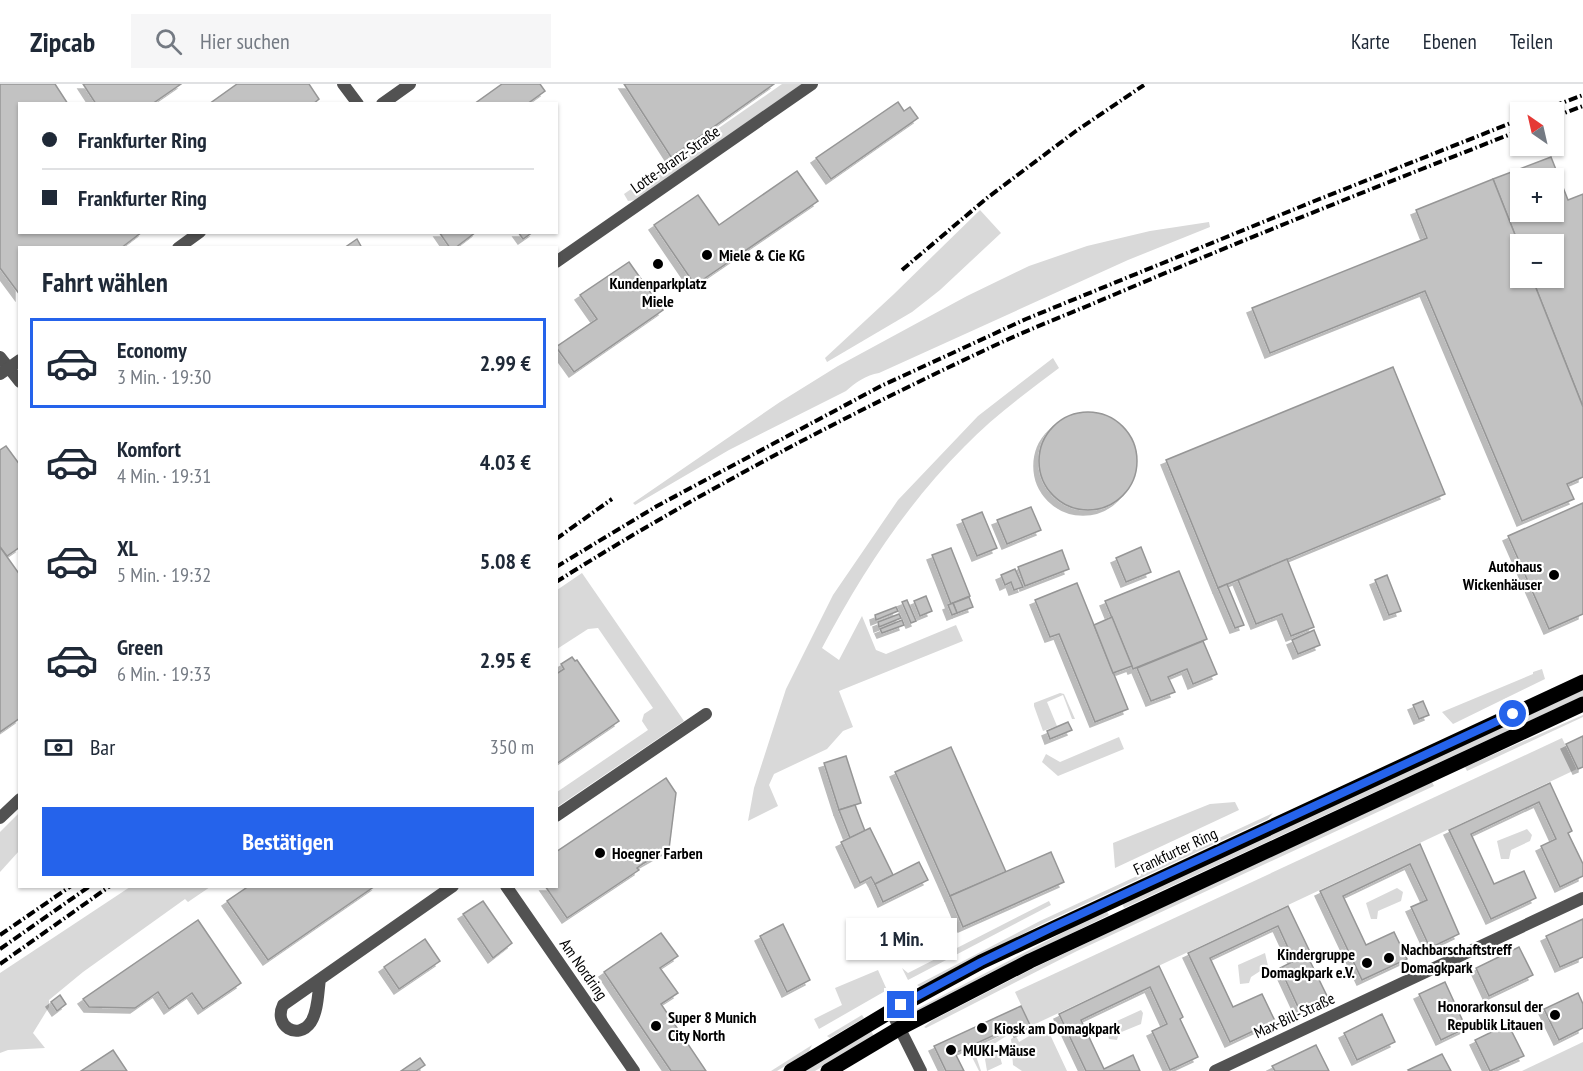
<!DOCTYPE html>
<html lang="de">
<meta charset="utf-8">
<style>
:root{--surface:#fff;--page:#f6f6f7;--text:#1f2937;--muted:#747a83;--line:#e0e1e3;--accent:#2563eb}
body{margin:0;font-family:"PT Sans Narrow",sans-serif;background:var(--page);color:var(--text);height:100vh;display:flex;flex-direction:column;font-size:22px;white-space:nowrap}
*{box-sizing:border-box;margin:0}
p{font-size:20px;color:var(--muted)}
.icon{flex:none;width:33px;height:33px;fill:none;stroke:currentColor;stroke-width:2;stroke-linecap:round;stroke-linejoin:round}
.map{position:relative;flex:1;overflow:hidden}
.panel{position:absolute;left:18px;top:162px;width:540px;height:642px;display:flex;flex-direction:column;background:var(--surface);border-radius:0px;box-shadow:0 2px 4px #0004}
.panel>*{flex:none}
.hud{position:absolute;left:18px;top:18px;width:540px;height:132px;border-radius:0px;box-shadow:0 2px 4px #0004;display:grid;align-content:center;height:132px;padding:0 24px;background:var(--surface)}
.needle{width:39px;rotate:326deg}
.tools{position:absolute;left:1510px;top:18px;display:grid;gap:12px}
.tools a{display:grid;place-items:center;width:54px;height:54px;border-radius:0px;background:var(--surface);box-shadow:0 2px 4px #0004;font-size:30px}
.end{position:absolute;width:27px;height:27px;margin:-14px;border:8px solid #2563eb;background:#fff;box-shadow:0 0 0 3px #fff}
.from{border-radius:50%}
.bubble{position:absolute;height:42px;border-radius:0px;background:var(--surface);box-shadow:0 2px 4px #0004;font-size:20px;font-weight:700;line-height:42px;text-align:center}
.hud b{display:flex;align-items:center;gap:21px;height:57px;font-size:22px}
.hud b+b{border-top:2px solid var(--line)}
.hud i{width:15px;height:15px;background:var(--text)}
ul{padding:0;list-style:none}
li{display:flex;align-items:center;gap:18px;height:90px;margin:0 12px 9px;padding:0 12px;border:3px solid transparent;border-radius:0px}
li div{flex:1}
li b{display:block;font-size:22px}
li em{font-style:normal;font-weight:700}
li.selected{border-color:var(--accent)}
li>.icon{width:54px;height:54px;stroke-width:1.5}
h2{padding:0 24px;font-size:27px;line-height:72px}
.pay{display:flex;align-items:center;gap:15px;height:66px;padding:0 24px;font-size:22px}
.pay p{margin-inline-start:auto}
.cta{display:flex;gap:12px;margin-top:auto;padding:12px 24px}
.cta a{flex:1;height:69px;border-radius:0px;background:var(--accent);color:#fff;font-size:24px;font-weight:700;line-height:69px;text-align:center}
header{display:flex;align-items:center;gap:36px;box-sizing:border-box;height:84px;padding:0 30px;background:var(--surface);border-bottom:2px solid var(--line)}
header strong{font-size:28px}
nav{display:flex;gap:33px;margin-inline-start:auto;font-size:21px}
.search{width:420px;height:54px;background:var(--page);display:flex;align-items:center;gap:15px;box-sizing:border-box;padding:0 21px;border-radius:0px;color:var(--muted);font-size:22px}
.map>svg:first-child{display:block}
.green{fill:#d9d9d9}
.building{fill:#c2c2c2;stroke:#969696;stroke-width:1.5;fill-rule:evenodd;filter:url(#shadow)}
.lines{fill:none;stroke-linecap:round;stroke-linejoin:round}
.minor{stroke:#525252;stroke-width:12}
.primary{stroke:#000;stroke-width:15}
.rail{stroke:#000;stroke-width:4;stroke-dasharray:9 3 1.5 3;stroke-linecap:butt}
.route{stroke:#2563eb;stroke-width:8}
.poi-dot{fill:#000;stroke:#fff;stroke-width:2}
.labels{text-anchor:middle;stroke-width:4.5;stroke-linejoin:round;paint-order:stroke}
.street-label{font-size:16px;fill:#000;stroke:#fff}
.poi-label{font-size:16px;font-weight:bold;fill:#000;stroke:#fff;text-anchor:start}
</style>
<header>
<strong>Zipcab</strong>
<div class="search"><svg class="icon" aria-label="search" viewBox="0 0 24 24"><circle cx="10" cy="10" r="6"/><path d="M15 15l6 6"/></svg>Hier suchen</div>
<nav><a>Karte</a><a>Ebenen</a><a>Teilen</a></nav>
</header>
<div class="map">
<svg width="1583" height="987" viewBox="0 0 1583 987">
<defs>
<filter id="shadow"><feDropShadow dx="-5" dy="5" stdDeviation="0" flood-color="#0004"/></filter>
</defs>
<rect width="100%" height="100%" fill="#fff"/>
<g class="green">
<polygon points="782,0 802,0 636,116 628,117 624,110"/>
<polygon points="980,126 1001,149 940,206 912,228 827,278 825,274 894,210"/>
<path d="M1209 138 1210 143 1128 176 879 289C866 291 855 299 846 307L729 366 635 421 633 419 780 318 838 282 967 212 1029 182 1087 162 1150 147Z"/>
<path d="M1053 274 1059 284C1026 309 993 333 964 363 906 421 860 492 822 564L839 576 862 532 876 566 886 570 956 541 963 557 839 607 853 643 843 647 827 665 774 690 769 701 778 722 748 737 754 704 786 605 833 511 898 416 978 332Z"/>
<polygon points="582,489 684,637 557,723 557,708 648,646 642,637 644,630 653,624 598,544 588,545 557,565 557,506"/>
<polygon points="1542,585 1545,595 1453,640 1442,628 1533,590 1533,588"/>
<polygon points="1583,606 1583,612 1124,824 1122,819"/>
<polygon points="1060,609 1064,610 1075,635 1072,635 1063,611 1047,618 1057,642 1043,647 1034,622 1034,619"/>
<polygon points="1583,631 1583,633 1467,687 1465,683"/>
<polygon points="1119,653 1124,665 1058,692 1042,678 1046,670 1060,678"/>
<polygon points="1562,654 1577,685 1031,942 1015,908"/>
<polygon points="1432,698 1434,702 1077,867 926,944 924,943 933,936 1038,882 1154,827"/>
<polygon points="1235,718 1239,726 1115,784 1113,759 1210,720"/>
<polygon points="19,729 19,767 0,788 0,748"/>
<polygon points="1273,729 1268,735 1042,840 920,903 917,901 1040,837"/>
<polygon points="1527,745 1532,751 1530,757 1511,766 1509,775 1501,775 1497,757"/>
<polygon points="130,803 210,803 188,818 185,815 83,888 49,916 49,923 33,949 45,964 8,966 0,969 0,889"/>
<polygon points="1397,804 1403,808 1401,817 1378,827 1377,835 1371,835 1366,819"/>
<polygon points="1049,817 1051,821 908,896 902,884 908,889"/>
<polygon points="1106,826 1109,831 984,892 911,932 909,929"/>
<polygon points="1265,869 1268,882 1251,893 1249,899 1240,900 1238,881"/>
<polygon points="878,886 887,906 819,945 814,935 842,921 835,904"/>
<polygon points="1141,926 1143,929 1141,940 1119,949 1117,956 1109,955 1106,942"/>
<polygon points="862,931 864,934 830,954 827,952"/>
<polygon points="1046,942 1067,987 1022,987 1013,981 1011,955 1016,952 1019,958"/>
<polygon points="871,947 874,952 815,987 805,987"/>
<polygon points="1009,948 1009,950 976,972 981,987 979,987 969,967"/>
<polygon points="1583,958 1583,987 1522,987"/>
<polygon points="812,961 809,967 777,987 771,987"/>
<polygon points="998,965 1002,980 987,987 985,975"/>
</g>
<g class="building">
<polygon points="0,0 55,0 68,20 20,20 20,148 142,148 121,164 20,164 20,211 0,184"/>
<polygon points="83,0 181,0 152,20 96,20"/>
<polygon points="237,0 309,0 319,15 313,20 209,20"/>
<polygon points="502,0 540,0 545,7 527,20 474,20"/>
<polygon points="624,0 774,0 671,73"/>
<polygon points="898,18 904,27 910,23 918,34 831,95 816,74"/>
<path d="M1551 73 1568 116 1583 110V323L1532 194H1554V160H1521V166L1493 95ZM1521 94H1554V128H1521Z"/>
<polygon points="797,87 818,117 695,201 654,141 698,111 719,141"/>
<polygon points="1493,95 1521,166 1521,194 1532,194 1583,323 1583,393 1567,400 1574,415 1522,437 1425,207 1270,269 1252,224 1427,154 1416,126"/>
<polygon points="439,148 476,148 455,164 450,164"/>
<polygon points="518,148 533,148 523,155"/>
<polygon points="357,155 362,164 344,164"/>
<polygon points="629,178 663,226 574,288 556,263 597,235 580,211"/>
<polygon points="1393,283 1445,410 1218,504 1166,376"/>
<circle cx="1088" cy="377" r="49"/>
<polygon points="6,362 20,381 20,463 7,472 0,463 0,366"/>
<polygon points="1583,419 1583,530 1549,545 1508,452"/>
<polygon points="1031,423 1041,446 1007,460 997,436"/>
<polygon points="982,428 997,464 977,472 962,436"/>
<polygon points="0,463 20,491 20,634 0,648"/>
<polygon points="1141,463 1151,488 1126,498 1116,474"/>
<polygon points="951,464 970,512 951,520 932,471"/>
<polygon points="1062,466 1069,485 1025,502 1018,483"/>
<polygon points="1287,475 1314,543 1291,552 1282,530 1256,540 1238,496"/>
<polygon points="1015,485 1023,503 1014,506 1011,498 1005,501 1001,491"/>
<polygon points="1179,487 1207,555 1133,585 1105,517"/>
<polygon points="1387,491 1401,527 1389,531 1375,496"/>
<polygon points="1077,499 1128,625 1095,638 1059,550 1050,553 1035,516"/>
<polygon points="1227,500 1244,541 1235,544 1218,504"/>
<polygon points="926,512 932,527 920,532 914,517"/>
<polygon points="969,513 973,523 957,529 953,519"/>
<polygon points="907,516 916,537 911,539 902,518"/>
<polygon points="953,519 957,529 952,531 948,521"/>
<polygon points="896,523 898,527 876,536 875,531"/>
<polygon points="899,530 901,534 879,543 878,538"/>
<polygon points="1112,533 1132,582 1113,589 1094,541"/>
<polygon points="902,536 904,541 882,549 880,545"/>
<polygon points="1314,546 1320,561 1298,570 1292,556"/>
<polygon points="1203,557 1217,590 1193,600 1187,585 1168,593 1175,608 1151,617 1137,584"/>
<polygon points="572,573 575,577 577,576 619,637 556,680 556,590 564,585 561,580"/>
<polygon points="1423,617 1429,631 1419,635 1413,621"/>
<polygon points="1068,638 1072,646 1050,655 1047,647"/>
<polygon points="1583,652 1583,683 1578,685 1566,660"/>
<polygon points="951,663 1006,788 950,812 895,688"/>
<polygon points="846,672 861,719 839,726 824,679"/>
<polygon points="666,694 676,709 669,765 644,779 637,784 639,786 567,834 545,802 556,802 556,768"/>
<polygon points="1550,699 1572,747 1568,749 1583,780 1583,792 1560,803 1541,762 1556,755 1539,718 1471,750 1494,800 1524,787 1536,814 1491,835 1449,746"/>
<polygon points="855,721 865,747 850,754 839,726"/>
<polygon points="870,744 893,791 875,800 871,793 860,799 841,758"/>
<polygon points="1420,760 1459,850 1430,864 1411,823 1427,816 1410,780 1343,812 1366,861 1394,848 1407,875 1362,896 1320,807"/>
<polygon points="1051,768 1064,798 963,843 950,812"/>
<polygon points="919,778 928,796 883,818 875,800"/>
<polygon points="249,802 375,802 268,876 227,817"/>
<polygon points="483,817 512,859 493,874 463,830"/>
<polygon points="1288,822 1311,870 1307,871 1327,912 1299,925 1280,884 1294,877 1278,842 1210,874 1233,923 1262,910 1275,937 1230,958 1188,869"/>
<polygon points="1583,835 1583,873 1560,883 1546,852"/>
<polygon points="198,836 241,899 203,925 192,909 169,925 158,908 135,924 89,923 83,915"/>
<polygon points="783,840 810,896 787,908 760,852"/>
<polygon points="661,849 678,872 660,884 678,909 661,920 706,987 671,987 604,888"/>
<polygon points="425,855 440,877 399,905 384,883"/>
<polygon points="1519,863 1533,891 1489,912 1476,884"/>
<polygon points="1159,882 1183,933 1180,935 1198,973 1170,986 1152,947 1167,940 1150,903 1081,936 1104,985 1133,971 1140,987 1086,987 1059,930"/>
<polygon points="1445,898 1466,944 1441,956 1419,910"/>
<polygon points="1578,909 1583,920 1583,944 1559,956 1544,925"/>
<polygon points="60,911 66,920 57,927 51,918"/>
<polygon points="1021,922 1031,943 1019,948 1016,941 955,969 964,987 946,987 934,962"/>
<polygon points="1382,930 1395,958 1357,976 1344,949"/>
<polygon points="1508,940 1524,972 1490,987 1475,956"/>
<polygon points="1316,961 1329,987 1275,987 1272,982"/>
<polygon points="113,966 127,987 81,987"/>
<polygon points="1442,970 1451,987 1409,987 1408,986"/>
<polygon points="420,974 425,981 416,987 401,987"/>
</g>
<g class="lines">
<g class="minor">
<polyline points="343,0 358,20"/>
<polyline points="382,20 410,0"/>
<polyline points="178,164 200,148"/>
<polyline points="556,178 812,0"/>
<polyline points="0,273 20,298"/>
<polyline points="0,290 20,276"/>
<polyline points="556,732 706,630"/>
<polyline points="0,734 20,715"/>
<polyline points="506,802 634,987"/>
<path d="M320 895C318 909 318 927 311 938 298 957 273 942 283 921L453 802"/>
<polyline points="891,927 921,987"/>
<polyline points="1215,987 1583,814"/>
</g>
<g class="primary">
<polyline points="791,987 891,927 981,878 1583,598"/>
<polyline points="828,987 900,944 1030,877 1583,620"/>
</g>
<g class="rail">
<polyline points="1538,28 1583,11"/>
<polyline points="1554,33 1583,22"/>
<polyline points="902,186 987,114 1076,47 1144,1"/>
<polyline points="556,455 612,415"/>
<polyline points="556,483 657,422 881,302 1026,235 1312,118 1521,35"/>
<path d="M556 498C699 408 848 330 1000 259 1039 241 1079 226 1118 209 1252 152 1386 99 1521 46"/>
<polyline points="0,851 71,802"/>
<polyline points="0,865 90,802"/>
<polyline points="0,880 110,802"/>
</g>
</g>
<g class="lines">
<polyline class="route" points="901,921 981,878 1053,843 1513,630"/>
</g>
<g class="poi-dot">
<circle cx="707" cy="171" r="6"/>
<circle cx="658" cy="180" r="6"/>
<circle cx="1554" cy="491" r="6"/>
<circle cx="600" cy="769" r="6"/>
<circle cx="1389" cy="874" r="6"/>
<circle cx="1367" cy="879" r="6"/>
<circle cx="1555" cy="931" r="6"/>
<circle cx="656" cy="942" r="6"/>
<circle cx="982" cy="944" r="6"/>
<circle cx="951" cy="966" r="6"/>
</g>
<g class="labels">
<g class="street-label">
<text transform="translate(675 75) rotate(-35)" y="6">Lotte-Branz-Straße</text>
<text transform="translate(1175 767) rotate(-25)" y="6">Frankfurter Ring</text>
<text transform="translate(584 885) rotate(55)" y="6">Am Nordring</text>
<text transform="translate(1294 931) rotate(-25)" y="6">Max-Bill-Straße</text>
</g>
<g class="poi-label">
<text x="719" y="177">Miele &amp; Cie KG</text>
<text x="658" y="205" text-anchor="middle">Kundenparkplatz<tspan x="658" dy="18">Miele</tspan></text>
<text x="1542" y="488" text-anchor="end">Autohaus<tspan x="1542" dy="18">Wickenhäuser</tspan></text>
<text x="612" y="775">Hoegner Farben</text>
<text x="1401" y="871">Nachbarschaftstreff<tspan x="1401" dy="18">Domagkpark</tspan></text>
<text x="1355" y="876" text-anchor="end">Kindergruppe<tspan x="1355" dy="18">Domagkpark e.V.</tspan></text>
<text x="1543" y="928" text-anchor="end">Honorarkonsul der<tspan x="1543" dy="18">Republik Litauen</tspan></text>
<text x="668" y="939">Super 8 Munich<tspan x="668" dy="18">City North</tspan></text>
<text x="994" y="950">Kiosk am Domagkpark</text>
<text x="963" y="972">MUKI-Mäuse</text>
</g>
</g>
</svg>
<div class="tools">
<a><svg class="needle" viewBox="-14 -14 28 28"><path d="M0-13l5 13h-10z" fill="#e53935"/><path d="M0 13l5-13h-10z" fill="#747a83"/></svg></a>
<a>+</a>
<a>−</a>
</div>
<i class="end from" style="left:1513px;top:630px"></i>
<i class="end" style="left:901px;top:921px"></i>
<div class="bubble" style="left:846px;top:834px;width:111px">1 Min.</div>
<div class="hud">
<b><i class="from"></i>Frankfurter Ring</b>
<b><i></i>Frankfurter Ring</b>
</div>
<section class="panel">
<h2>Fahrt wählen</h2>
<ul>
<li class="selected"><svg class="icon" aria-label="car" viewBox="0 0 24 24"><path d="M5 17H2v-5l4-1 3-4h7l3 4 3 1v5h-3M9 17h6M6 11h13"/><circle cx="7" cy="17" r="2"/><circle cx="17" cy="17" r="2"/></svg><div><b>Economy</b><p>3 Min. · 19:30</p></div><em>2.99 €</em></li>
<li><svg class="icon" aria-label="car" viewBox="0 0 24 24"><path d="M5 17H2v-5l4-1 3-4h7l3 4 3 1v5h-3M9 17h6M6 11h13"/><circle cx="7" cy="17" r="2"/><circle cx="17" cy="17" r="2"/></svg><div><b>Komfort</b><p>4 Min. · 19:31</p></div><em>4.03 €</em></li>
<li><svg class="icon" aria-label="car" viewBox="0 0 24 24"><path d="M5 17H2v-5l4-1 3-4h7l3 4 3 1v5h-3M9 17h6M6 11h13"/><circle cx="7" cy="17" r="2"/><circle cx="17" cy="17" r="2"/></svg><div><b>XL</b><p>5 Min. · 19:32</p></div><em>5.08 €</em></li>
<li><svg class="icon" aria-label="car" viewBox="0 0 24 24"><path d="M5 17H2v-5l4-1 3-4h7l3 4 3 1v5h-3M9 17h6M6 11h13"/><circle cx="7" cy="17" r="2"/><circle cx="17" cy="17" r="2"/></svg><div><b>Green</b><p>6 Min. · 19:33</p></div><em>2.95 €</em></li>
</ul>
<div class="pay"><svg class="icon" aria-label="cash" viewBox="0 0 24 24"><path d="M3 7h18v10H3z"/><circle cx="12" cy="12" r="2"/></svg>Bar<p>350 m</p></div>
<div class="cta"><a>Bestätigen</a></div>
</section>
</div>
